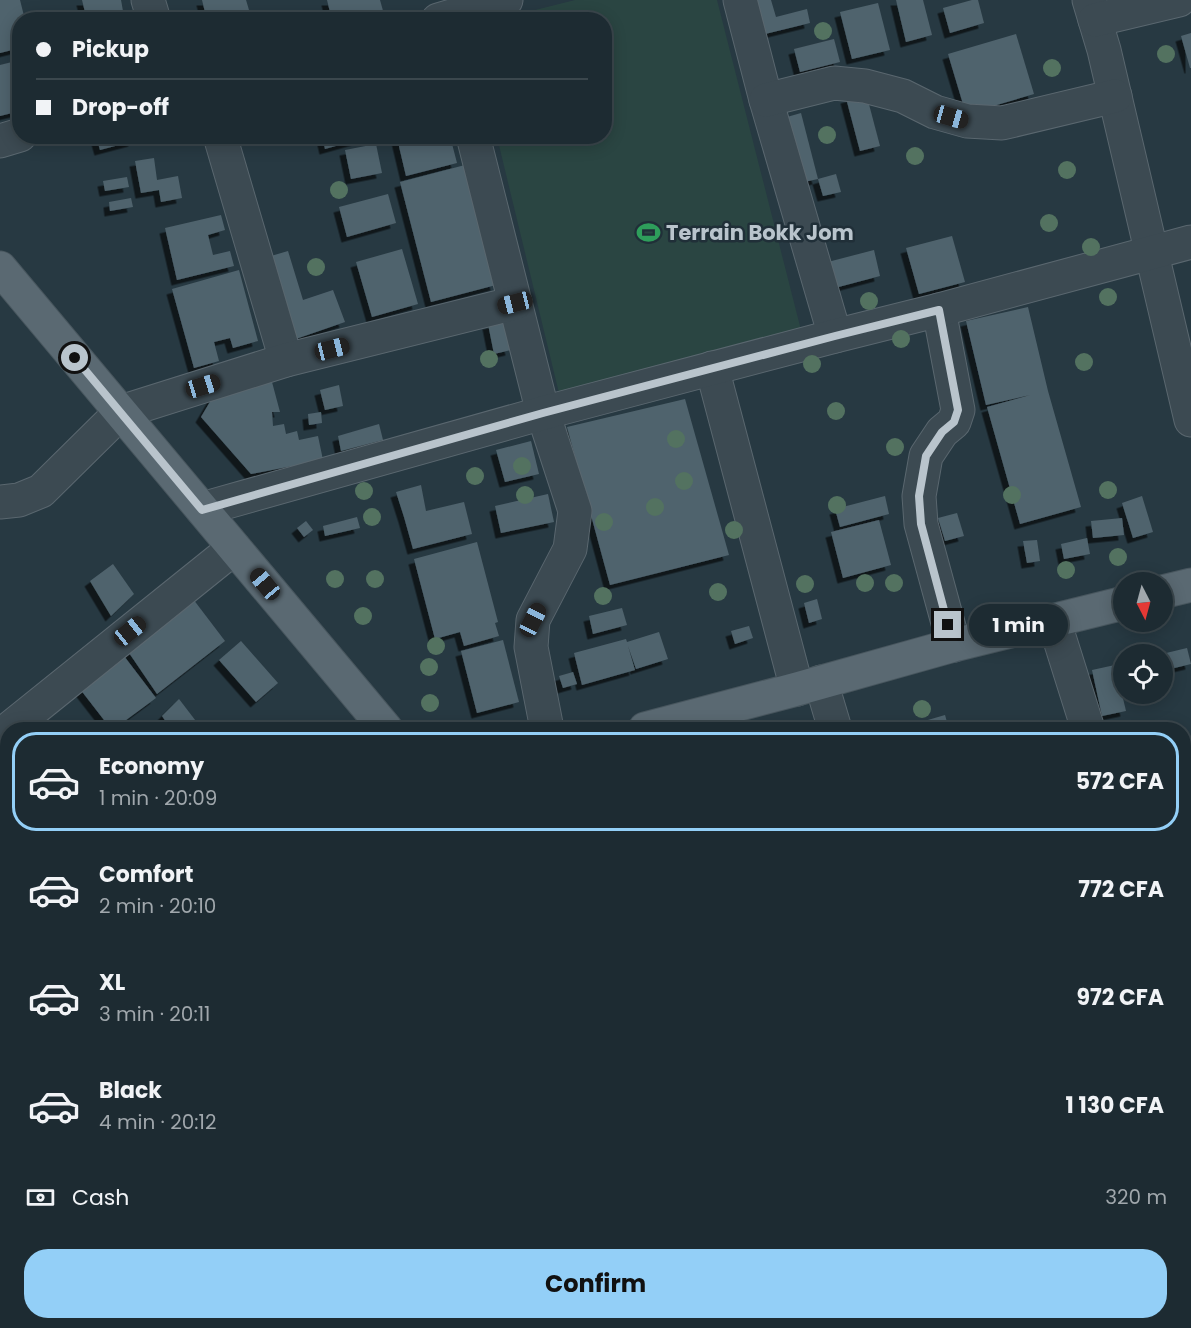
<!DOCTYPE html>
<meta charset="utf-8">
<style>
:root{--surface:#1d2b32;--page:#25333a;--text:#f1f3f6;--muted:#a0a7ac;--line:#3b474d;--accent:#93cff7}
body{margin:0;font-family:Poppins,sans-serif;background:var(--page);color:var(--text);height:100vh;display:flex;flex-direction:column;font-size:22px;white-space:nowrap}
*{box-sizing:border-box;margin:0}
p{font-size:20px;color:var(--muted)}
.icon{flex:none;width:33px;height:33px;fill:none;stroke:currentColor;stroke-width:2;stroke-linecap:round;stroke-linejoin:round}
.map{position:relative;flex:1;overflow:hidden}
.panel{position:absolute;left:0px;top:722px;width:1191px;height:608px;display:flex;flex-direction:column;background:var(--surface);border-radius:24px 24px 0 0;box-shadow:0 3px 15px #0003,0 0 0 2px var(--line)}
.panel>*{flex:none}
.banner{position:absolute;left:12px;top:12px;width:600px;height:132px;border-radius:24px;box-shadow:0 3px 15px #0003,0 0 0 2px var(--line);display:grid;align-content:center;height:132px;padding:0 24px;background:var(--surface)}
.needle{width:39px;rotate:174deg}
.controls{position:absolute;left:1113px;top:572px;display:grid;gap:12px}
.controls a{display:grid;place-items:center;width:60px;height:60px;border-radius:50%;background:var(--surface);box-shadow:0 3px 15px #0003,0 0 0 2px var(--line);font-size:30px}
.end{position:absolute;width:27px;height:27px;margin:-14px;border:8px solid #b9c4cc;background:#111;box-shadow:0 0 0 3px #111}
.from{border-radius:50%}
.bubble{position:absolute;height:42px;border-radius:21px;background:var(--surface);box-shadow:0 3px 15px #0003,0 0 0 2px var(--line);font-size:20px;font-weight:700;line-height:42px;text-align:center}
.car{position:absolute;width:18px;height:36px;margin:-18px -9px;border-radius:8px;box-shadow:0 0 4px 2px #0007;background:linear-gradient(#222 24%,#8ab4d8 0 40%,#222 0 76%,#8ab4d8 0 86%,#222 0)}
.banner b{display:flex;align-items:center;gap:21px;height:57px;font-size:22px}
.banner b+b{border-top:2px solid var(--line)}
.banner i{width:15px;height:15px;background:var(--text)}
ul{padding:10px 0 0;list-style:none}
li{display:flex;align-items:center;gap:18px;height:99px;margin:0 12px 9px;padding:0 12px;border:3px solid transparent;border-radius:24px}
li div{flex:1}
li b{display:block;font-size:22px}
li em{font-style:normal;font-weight:700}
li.current{border-color:var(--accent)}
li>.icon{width:54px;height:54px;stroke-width:1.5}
.pay{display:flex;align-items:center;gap:15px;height:66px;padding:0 24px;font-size:22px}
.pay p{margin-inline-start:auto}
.cta{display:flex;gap:12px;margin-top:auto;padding:12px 24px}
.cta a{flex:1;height:69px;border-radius:24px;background:var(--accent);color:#111;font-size:24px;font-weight:700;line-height:69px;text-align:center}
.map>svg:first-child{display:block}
.green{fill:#2a4542}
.building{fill:#50636d;filter:url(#shadow)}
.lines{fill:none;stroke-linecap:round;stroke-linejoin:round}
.minor-casing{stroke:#5a676f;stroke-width:35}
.major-casing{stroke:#48565e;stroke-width:35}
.minor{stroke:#3c4a52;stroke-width:33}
.major{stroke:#5a6972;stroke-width:33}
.tree{fill:#537260}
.route{stroke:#b9c4cc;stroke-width:8}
.labels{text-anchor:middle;stroke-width:5;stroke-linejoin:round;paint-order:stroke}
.poi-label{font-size:21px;font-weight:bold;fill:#b9c4cc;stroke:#202f38;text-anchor:start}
</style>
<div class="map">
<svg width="1191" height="1328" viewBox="0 0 1191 1328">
<defs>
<filter id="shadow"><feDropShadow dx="-5.5" dy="5.5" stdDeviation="0" flood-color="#0009"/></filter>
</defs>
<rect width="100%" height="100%" fill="#273942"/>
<polygon class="green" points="575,0 717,0 801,330 559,393 497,137 604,136 604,20 495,20"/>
<g class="building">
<polygon points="0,0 20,0 25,20 20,20 20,48 0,53"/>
<polygon points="82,0 121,0 123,11 87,20"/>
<polygon points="202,0 246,0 252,20 207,20"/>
<polygon points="327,0 380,0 385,18 378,20 332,20"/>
<polygon points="752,0 771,0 776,17 807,9 810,23 761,35"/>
<polygon points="896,0 923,0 932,35 906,42"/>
<polygon points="972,0 978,0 984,23 950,33 943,8"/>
<polygon points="878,3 890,50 852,59 840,12"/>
<polygon points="1191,33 1191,68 1190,68 1181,36"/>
<polygon points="1016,34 1034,94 966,114 948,54"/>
<polygon points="834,39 840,62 800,72 794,49"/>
<polygon points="16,61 20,72 20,111 0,116 0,65"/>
<polygon points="866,93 880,146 860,151 846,98"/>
<polygon points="801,113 818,179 804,182 787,117"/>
<polygon points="96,136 133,136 134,141 100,150"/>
<polygon points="322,136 368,136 368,137 325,149"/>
<polygon points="388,136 450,136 457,163 406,176 397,138 389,140"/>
<polygon points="376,144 382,173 351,179 345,150"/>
<polygon points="154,158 157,180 178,176 182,198 161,202 159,190 141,193 135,161"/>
<polygon points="465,165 496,285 431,302 400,182"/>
<polygon points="836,174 841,192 823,196 818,179"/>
<polygon points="127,177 129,187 105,191 103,181"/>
<polygon points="388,194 396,223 347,237 339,207"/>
<polygon points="131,198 133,207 110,211 109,202"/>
<polygon points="221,215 225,230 208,235 213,255 230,251 234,266 177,280 165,228"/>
<polygon points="952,236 965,282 919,294 906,248"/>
<polygon points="402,249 418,304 372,317 356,262"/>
<polygon points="874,250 880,276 831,289 824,263"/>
<polygon points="288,251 303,300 333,290 345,322 290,341 271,256"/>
<polygon points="239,270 258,341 233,348 230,338 214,342 219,361 194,368 172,289"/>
<polygon points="1028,307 1048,391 1081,507 1020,524 987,407 1030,395 986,405 966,321"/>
<polygon points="504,321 511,350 494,354 488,324"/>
<polygon points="272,382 280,412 272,412 273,426 284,424 286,434 297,431 299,440 318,436 323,460 251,474 201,417 214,395"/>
<polygon points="339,385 343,406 325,410 320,390"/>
<polygon points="685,399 729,555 610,585 567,427"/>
<polygon points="321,412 322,423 309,425 308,414"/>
<polygon points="379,424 383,440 341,451 338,436"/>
<polygon points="531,441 539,474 505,482 496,450"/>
<polygon points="421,485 426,511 464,502 472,534 413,549 404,517 396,492"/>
<polygon points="548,494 554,522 501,533 495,506"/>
<polygon points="885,496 889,514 840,527 835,509"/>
<polygon points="1142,496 1153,532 1133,538 1122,503"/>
<polygon points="957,513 964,536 945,541 938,518"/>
<polygon points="357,517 360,528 325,536 323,526"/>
<polygon points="1122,518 1124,535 1093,538 1091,521"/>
<polygon points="879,520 891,565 843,578 831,532"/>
<polygon points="306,521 313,530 304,537 297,528"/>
<polygon points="1087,538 1090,554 1064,559 1061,544"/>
<polygon points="1037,540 1040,561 1027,563 1023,541"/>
<polygon points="477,542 498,622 495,623 499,636 464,646 460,632 435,639 414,559"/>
<polygon points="113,564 134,594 111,616 90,581"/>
<polygon points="190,595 225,641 157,694 125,647"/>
<polygon points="817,599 822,619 809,623 804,603"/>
<polygon points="622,608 627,625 593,634 589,616"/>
<polygon points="749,626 753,638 735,644 731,631"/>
<polygon points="659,632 668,659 636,669 628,646 635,670 582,685 574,653 626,639 627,642"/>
<polygon points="503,640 519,702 477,713 461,651"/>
<polygon points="241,641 278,683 256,702 219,660"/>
<polygon points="1187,648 1191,664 1162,671 1162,654"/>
<polygon points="124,656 156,698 114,729 111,729 80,689"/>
<polygon points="1115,665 1126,711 1102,716 1092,670"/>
<polygon points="573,672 577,684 563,688 559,676"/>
<polygon points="179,699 202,729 171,729 162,716"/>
<polygon points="945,715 949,729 923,729 921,722"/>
<polygon points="917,722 919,729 893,729 893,728"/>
<polygon points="1191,762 1191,799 1190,799 1184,771 1184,764"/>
<polygon points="1191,821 1191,860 1184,862 1184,822"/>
<polygon points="2,913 8,919 8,1004 0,996 0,915"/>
<polygon points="8,1152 8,1176 0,1168 0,1159"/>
<polygon points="1191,1153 1191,1225 1184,1226 1184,1155"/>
<polygon points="3,1192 8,1197 8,1282 0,1289 0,1194"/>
<polygon points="1191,1236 1191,1260 1184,1261 1184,1238"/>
<polygon points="30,1322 96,1322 88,1328 21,1328"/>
<polygon points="571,1322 578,1322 582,1328 559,1328"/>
</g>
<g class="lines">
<defs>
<g id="minor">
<polyline points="148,0 154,20"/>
<polyline points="740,0 766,100 835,336"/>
<polyline points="1089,0 1104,50 1191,420"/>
<polyline points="438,20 506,0"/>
<polyline points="1095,20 1179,0"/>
<polyline points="766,100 834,83 865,86 903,96 935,112 967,121 1002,123 1115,96"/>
<polyline points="220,136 286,360"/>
<polyline points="473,136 543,413 575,511 570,549 533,620 531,647 547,729"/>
<polyline points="0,141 20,135"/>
<polyline points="939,310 958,410 954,422 942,432 926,456 919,496 921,524 954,645"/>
<polyline points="712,368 797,689"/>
<polyline points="0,502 19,500 41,491 121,412 286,360 515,303"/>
<polyline points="202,509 543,413 835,336 939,310 1191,242"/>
<polyline points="1054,621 1088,729"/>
<polyline points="821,682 835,729"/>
<polyline points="9,729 234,548"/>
<polyline points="0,777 8,786"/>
<polyline points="1184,930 1191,928"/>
<polyline points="0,1006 8,1015"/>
<polyline points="0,1048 8,1041"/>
<polyline points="1184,1118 1191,1116"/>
<polyline points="250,1322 255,1328"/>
<polyline points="447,1322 451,1328"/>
<polyline points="931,1322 933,1328"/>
<polyline points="0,1327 1,1328"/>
<polyline points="979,1328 982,1322"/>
</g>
<g id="major">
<polyline points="0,268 386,729"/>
<polyline points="1162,592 1191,585"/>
<polyline points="645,729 797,689 954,645 1124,603"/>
<polyline points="835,1322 839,1328"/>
<polyline points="391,1328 417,1322"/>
</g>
</defs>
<use href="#minor" class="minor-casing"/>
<use href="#major" class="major-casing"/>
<use href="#minor" class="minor"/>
<use href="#major" class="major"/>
</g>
<g class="tree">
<circle cx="823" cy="31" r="9"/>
<circle cx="1166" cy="54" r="9"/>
<circle cx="1052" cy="68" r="9"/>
<circle cx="827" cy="135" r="9"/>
<circle cx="915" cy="156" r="9"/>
<circle cx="1067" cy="170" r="9"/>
<circle cx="339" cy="190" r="9"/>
<circle cx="1049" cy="223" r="9"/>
<circle cx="1091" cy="247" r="9"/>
<circle cx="316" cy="267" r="9"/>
<circle cx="1108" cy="297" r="9"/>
<circle cx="869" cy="301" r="9"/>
<circle cx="901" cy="339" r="9"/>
<circle cx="489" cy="359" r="9"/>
<circle cx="1084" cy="362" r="9"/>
<circle cx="812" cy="364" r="9"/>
<circle cx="836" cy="411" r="9"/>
<circle cx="676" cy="439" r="9"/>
<circle cx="895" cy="447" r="9"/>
<circle cx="522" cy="466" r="9"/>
<circle cx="475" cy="476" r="9"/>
<circle cx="684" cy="481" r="9"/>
<circle cx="1108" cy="490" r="9"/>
<circle cx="364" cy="491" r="9"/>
<circle cx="525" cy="495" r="9"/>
<circle cx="1012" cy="495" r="9"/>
<circle cx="837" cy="505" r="9"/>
<circle cx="655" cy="507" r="9"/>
<circle cx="372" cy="517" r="9"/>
<circle cx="604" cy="522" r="9"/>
<circle cx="734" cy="530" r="9"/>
<circle cx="1118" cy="557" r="9"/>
<circle cx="1066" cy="570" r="9"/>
<circle cx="335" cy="579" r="9"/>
<circle cx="375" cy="579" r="9"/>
<circle cx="865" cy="583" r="9"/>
<circle cx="894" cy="583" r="9"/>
<circle cx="805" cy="584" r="9"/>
<circle cx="718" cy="592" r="9"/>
<circle cx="603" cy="596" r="9"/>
<circle cx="363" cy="616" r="9"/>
<circle cx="436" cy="646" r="9"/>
<circle cx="429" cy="667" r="9"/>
<circle cx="430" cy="703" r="9"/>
<circle cx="922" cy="709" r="9"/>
</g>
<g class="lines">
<polyline class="route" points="75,358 202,510 543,413 835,336 939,310 958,410 954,422 942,432 926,456 919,496 921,524 948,625"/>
</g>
<defs>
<symbol id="stadium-bare" viewBox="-9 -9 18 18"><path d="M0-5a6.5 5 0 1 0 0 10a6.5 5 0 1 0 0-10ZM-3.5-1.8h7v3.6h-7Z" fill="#2e9e5b" stroke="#202f38" stroke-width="2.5" paint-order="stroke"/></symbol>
</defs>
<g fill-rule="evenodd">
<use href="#stadium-bare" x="632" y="216" width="33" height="33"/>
</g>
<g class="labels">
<g class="poi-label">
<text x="666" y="240">Terrain Bokk Jom</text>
</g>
</g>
</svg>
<div class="controls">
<a><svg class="needle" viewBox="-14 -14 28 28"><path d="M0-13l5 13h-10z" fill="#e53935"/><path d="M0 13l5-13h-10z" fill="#a0a7ac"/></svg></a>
<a><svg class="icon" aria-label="locate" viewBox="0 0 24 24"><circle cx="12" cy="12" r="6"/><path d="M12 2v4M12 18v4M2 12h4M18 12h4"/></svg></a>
</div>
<i class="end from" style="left:75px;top:358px"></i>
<i class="end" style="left:948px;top:625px"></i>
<div class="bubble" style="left:969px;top:604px;width:99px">1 min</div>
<i class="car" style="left:951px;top:117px;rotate:106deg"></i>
<i class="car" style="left:515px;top:303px;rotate:256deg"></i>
<i class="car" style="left:332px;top:349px;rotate:76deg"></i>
<i class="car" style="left:203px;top:386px;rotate:73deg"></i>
<i class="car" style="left:265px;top:584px;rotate:320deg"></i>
<i class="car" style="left:533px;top:620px;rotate:27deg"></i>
<i class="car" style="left:130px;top:631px;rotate:51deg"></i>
<div class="banner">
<b><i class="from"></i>Pickup</b>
<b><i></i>Drop-off</b>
</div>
<section class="panel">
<ul>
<li class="current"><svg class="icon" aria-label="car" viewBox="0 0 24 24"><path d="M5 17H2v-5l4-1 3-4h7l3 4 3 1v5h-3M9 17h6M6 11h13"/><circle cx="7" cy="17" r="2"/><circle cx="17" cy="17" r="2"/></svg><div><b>Economy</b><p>1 min · 20:09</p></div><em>572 CFA</em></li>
<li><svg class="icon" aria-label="car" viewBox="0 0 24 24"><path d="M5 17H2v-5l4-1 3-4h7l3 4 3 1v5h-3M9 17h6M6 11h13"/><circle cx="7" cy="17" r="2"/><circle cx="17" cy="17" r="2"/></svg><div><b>Comfort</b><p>2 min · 20:10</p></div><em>772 CFA</em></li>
<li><svg class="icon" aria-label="car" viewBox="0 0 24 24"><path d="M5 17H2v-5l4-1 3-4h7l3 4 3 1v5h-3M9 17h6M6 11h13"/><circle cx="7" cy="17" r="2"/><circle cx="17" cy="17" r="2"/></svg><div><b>XL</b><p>3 min · 20:11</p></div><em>972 CFA</em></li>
<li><svg class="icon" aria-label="car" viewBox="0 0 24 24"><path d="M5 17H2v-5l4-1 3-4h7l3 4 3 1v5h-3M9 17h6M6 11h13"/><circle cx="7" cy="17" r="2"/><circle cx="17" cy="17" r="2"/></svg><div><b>Black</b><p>4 min · 20:12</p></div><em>1 130 CFA</em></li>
</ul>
<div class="pay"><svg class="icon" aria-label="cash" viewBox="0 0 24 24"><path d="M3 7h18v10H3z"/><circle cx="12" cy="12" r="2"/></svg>Cash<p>320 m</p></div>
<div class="cta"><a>Confirm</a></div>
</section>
</div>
